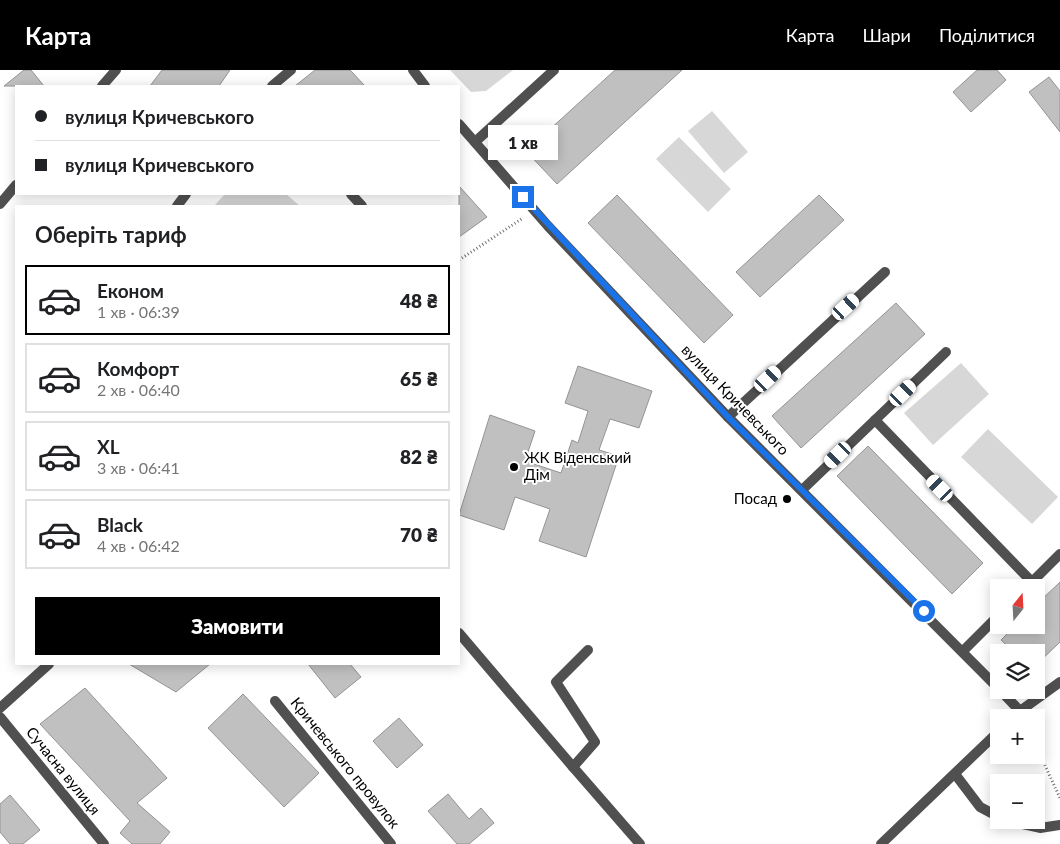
<!DOCTYPE html>
<html lang="uk">
<meta charset="utf-8">
<style>
:root{--surface:#fff;--page:#f2f2f2;--text:#202124;--muted:#757577;--line:#e0e0e0;--accent:#000}
body{margin:0;font-family:Lato,sans-serif;background:var(--page);color:var(--text);height:100vh;display:flex;flex-direction:column;font-size:19px;white-space:nowrap}
*{box-sizing:border-box;margin:0}
p{font-size:16px;color:var(--muted)}
.icon{flex:none;width:28px;height:28px;fill:none;stroke:currentColor;stroke-width:2;stroke-linecap:round;stroke-linejoin:round}
.map{position:relative;flex:1;overflow:hidden}
.side{position:absolute;left:15px;top:135px;width:445px;height:460px;display:flex;flex-direction:column;background:var(--surface);border-radius:0px;box-shadow:0 2px 12px #0003}
.side>*{flex:none}
.banner{position:absolute;left:15px;top:15px;width:445px;height:110px;border-radius:0px;box-shadow:0 2px 12px #0003;display:grid;align-content:center;height:110px;padding:0 20px;background:var(--surface)}
.needle{width:32px;rotate:18deg}
.controls{position:absolute;left:990px;top:509px;display:grid;gap:10px}
.controls a{display:grid;place-items:center;width:55px;height:55px;border-radius:0px;background:var(--surface);box-shadow:0 2px 12px #0003;font-size:25px}
.end{position:absolute;width:22px;height:22px;margin:-11px;border:6px solid #1a73e8;background:#fff;box-shadow:0 0 0 2px #fff}
.from{border-radius:50%}
.bubble{position:absolute;height:35px;border-radius:0px;background:var(--surface);box-shadow:0 2px 12px #0003;font-size:16px;font-weight:800;line-height:35px;text-align:center}
.car{position:absolute;width:15px;height:30px;margin:-15px -8px;border-radius:6px;box-shadow:0 0 4px 1px #0007;background:linear-gradient(#fff 24%,#345 0 40%,#fff 0 76%,#345 0 86%,#fff 0)}
.banner b{display:flex;align-items:center;gap:18px;height:48px;font-size:19px}
.banner b+b{border-top:1px solid var(--line)}
.banner i{width:12px;height:12px;background:var(--text)}
ul{padding:0;list-style:none}
li{display:flex;align-items:center;gap:15px;height:70px;margin:0 10px 8px;padding:0 10px;border:2px solid var(--line);border-radius:0px}
li div{flex:1}
li b{display:block;font-size:19px}
li em{font-style:normal;font-weight:800}
li.selected{border-color:var(--accent)}
li>.icon{width:45px;height:45px;stroke-width:1.5}
h2{padding:0 20px;font-size:22px;line-height:60px}
.primary-button{display:flex;gap:10px;margin-top:auto;padding:10px 20px}
.primary-button a{flex:1;height:58px;border-radius:0px;background:var(--accent);color:#fff;font-size:20px;font-weight:800;line-height:58px;text-align:center}
header{display:flex;align-items:center;gap:30px;box-sizing:border-box;height:70px;padding:0 25px;background:var(--accent);color:#fff}
header strong{font-size:24px}
nav{display:flex;gap:28px;margin-inline-start:auto;font-size:18px}
.map>svg:first-child{display:block}
.green{fill:#d7d7d7}
.building{fill:#c0c0c0;stroke:#949494}
.lines{fill:none;stroke-linecap:round;stroke-linejoin:round}
.path{stroke:#727272;stroke-width:3;stroke-dasharray:1 2.5;stroke-linecap:butt}
.lane{stroke:#505050;stroke-width:10}
.street{stroke:#505050;stroke-width:10}
.route{stroke:#1a73e8;stroke-width:6}
.poi-dot{fill:#000;stroke:#fff;stroke-width:2}
.labels{text-anchor:middle;stroke-width:4;stroke-linejoin:round;paint-order:stroke}
.street-label{font-size:15px;fill:#000;stroke:#fff}
.poi-label{font-size:15px;fill:#000;stroke:#fff;text-anchor:start}
</style>
<header>
<strong>Карта</strong>
<nav><a>Карта</a><a>Шари</a><a>Поділитися</a></nav>
</header>
<div class="map">
<svg width="1060" height="774" viewBox="0 0 1060 774">
<rect width="100%" height="100%" fill="#fff"/>
<g class="green">
<polygon points="450,0 513,0 486,21 471,22"/>
<polygon points="712,41 748,82 724,103 688,61"/>
<polygon points="679,67 731,119 708,142 656,89"/>
<polygon points="225,124 286,124 300,136 214,136"/>
<polygon points="961,293 989,324 933,375 904,343"/>
<polygon points="988,359 1058,427 1032,454 961,387"/>
</g>
<g class="building">
<polygon points="24,0 31,0 44,16 4,16"/>
<polygon points="162,0 230,0 219,16 150,16"/>
<polygon points="315,0 350,0 365,16 295,16"/>
<polygon points="615,0 682,0 557,114 526,81"/>
<polygon points="977,0 997,0 1006,10 971,42 953,22"/>
<polygon points="1049,7 1060,21 1060,62 1029,22"/>
<polygon points="459,116 487,147 459,167"/>
<polygon points="617,125 733,245 704,273 588,153"/>
<polygon points="819,125 844,150 760,227 736,202"/>
<polygon points="896,233 925,264 801,378 772,346"/>
<polygon points="578,296 652,321 639,358 610,349 599,380 619,386 586,487 539,471 550,439 515,427 504,460 459,445 490,345 535,361 525,391 561,403 572,370 578,373 588,341 565,333"/>
<polygon points="868,376 983,493 952,524 837,406"/>
<polygon points="1060,512 1060,572 1036,595 1036,582 1014,582 1001,570 1016,555 1036,555 1036,535"/>
<polygon points="129,594 210,594 176,622"/>
<polygon points="308,594 350,594 361,607 335,628"/>
<polygon points="85,618 167,708 137,733 170,762 160,774 132,774 120,763 130,751 40,654"/>
<polygon points="243,624 319,703 284,737 208,658"/>
<polygon points="399,648 423,675 397,698 373,671"/>
<polygon points="448,724 469,749 481,738 494,753 469,774 457,774 428,741"/>
<polygon points="10,725 40,760 23,774 10,774 0,762 0,734"/>
</g>
<g class="lines">
<g class="path">
<polyline points="459,190 523,148"/>
<polyline points="1036,676 1060,728"/>
</g>
<g class="lane">
<polyline points="272,16 291,0"/>
<polyline points="475,72 554,0"/>
<polyline points="351,124 362,136"/>
<polyline points="177,136 186,124"/>
<polyline points="728,347 885,202"/>
<polyline points="875,350 1032,512 1026,518"/>
<polyline points="802,420 946,282"/>
<polyline points="1032,512 1060,484"/>
<polyline points="459,563 573,697"/>
<polyline points="588,580 556,612 595,672 573,697 640,774"/>
<polyline points="963,581 999,545"/>
<polyline points="275,631 391,774"/>
<polyline points="0,638 49,594"/>
<polyline points="955,704 980,737 999,747"/>
<polyline points="1005,750 1040,758 1060,755"/>
<polyline points="881,774 999,661"/>
</g>
<g class="street">
<polyline points="413,0 425,16"/>
<polyline points="102,16 116,0"/>
<polyline points="459,54 548,156 728,347 999,619"/>
<polyline points="0,134 16,115"/>
<polyline points="1000,620 1020,641 1060,612"/>
<polyline points="0,647 104,774"/>
</g>
</g>
<g class="lines">
<polyline class="route" points="523,127 728,347 924,541"/>
</g>
<g class="poi-dot">
<circle cx="514" cy="397" r="5"/>
<circle cx="787" cy="429" r="5"/>
</g>
<g class="labels">
<g class="street-label">
<text transform="translate(735 330) rotate(46)" y="5">вулиця Кричевського</text>
<text transform="translate(345 693) rotate(51)" y="5">Кричевського провулок</text>
<text transform="translate(63 701) rotate(51)" y="5">Сучасна вулиця</text>
</g>
<g class="poi-label">
<text x="524" y="393">ЖК Віденський<tspan x="524" dy="17">Дім</tspan></text>
<text x="777" y="434" text-anchor="end">Посад</text>
</g>
</g>
</svg>
<div class="controls">
<a><svg class="needle" viewBox="-14 -14 28 28"><path d="M0-13l5 13h-10z" fill="#e53935"/><path d="M0 13l5-13h-10z" fill="#757577"/></svg></a>
<a><svg class="icon" aria-label="layers" viewBox="0 0 24 24"><path d="M12 4l9 5-9 5-9-5zM3 14l9 5 9-5"/></svg></a>
<a>+</a>
<a>−</a>
</div>
<i class="end from" style="left:924px;top:541px"></i>
<i class="end" style="left:523px;top:127px"></i>
<div class="bubble" style="left:488px;top:55px;width:70px">1 хв</div>
<i class="car" style="left:846px;top:237px;rotate:48deg"></i>
<i class="car" style="left:768px;top:309px;rotate:47deg"></i>
<i class="car" style="left:903px;top:323px;rotate:46deg"></i>
<i class="car" style="left:838px;top:385px;rotate:226deg"></i>
<i class="car" style="left:940px;top:418px;rotate:316deg"></i>
<div class="banner">
<b><i class="from"></i>вулиця Кричевського</b>
<b><i></i>вулиця Кричевського</b>
</div>
<section class="side">
<h2>Оберіть тариф</h2>
<ul>
<li class="selected"><svg class="icon" aria-label="car" viewBox="0 0 24 24"><path d="M5 17H2v-5l4-1 3-4h7l3 4 3 1v5h-3M9 17h6M6 11h13"/><circle cx="7" cy="17" r="2"/><circle cx="17" cy="17" r="2"/></svg><div><b>Економ</b><p>1 хв · 06:39</p></div><em>48 ₴</em></li>
<li><svg class="icon" aria-label="car" viewBox="0 0 24 24"><path d="M5 17H2v-5l4-1 3-4h7l3 4 3 1v5h-3M9 17h6M6 11h13"/><circle cx="7" cy="17" r="2"/><circle cx="17" cy="17" r="2"/></svg><div><b>Комфорт</b><p>2 хв · 06:40</p></div><em>65 ₴</em></li>
<li><svg class="icon" aria-label="car" viewBox="0 0 24 24"><path d="M5 17H2v-5l4-1 3-4h7l3 4 3 1v5h-3M9 17h6M6 11h13"/><circle cx="7" cy="17" r="2"/><circle cx="17" cy="17" r="2"/></svg><div><b>XL</b><p>3 хв · 06:41</p></div><em>82 ₴</em></li>
<li><svg class="icon" aria-label="car" viewBox="0 0 24 24"><path d="M5 17H2v-5l4-1 3-4h7l3 4 3 1v5h-3M9 17h6M6 11h13"/><circle cx="7" cy="17" r="2"/><circle cx="17" cy="17" r="2"/></svg><div><b>Black</b><p>4 хв · 06:42</p></div><em>70 ₴</em></li>
</ul>
<div class="primary-button"><a>Замовити</a></div>
</section>
</div>
